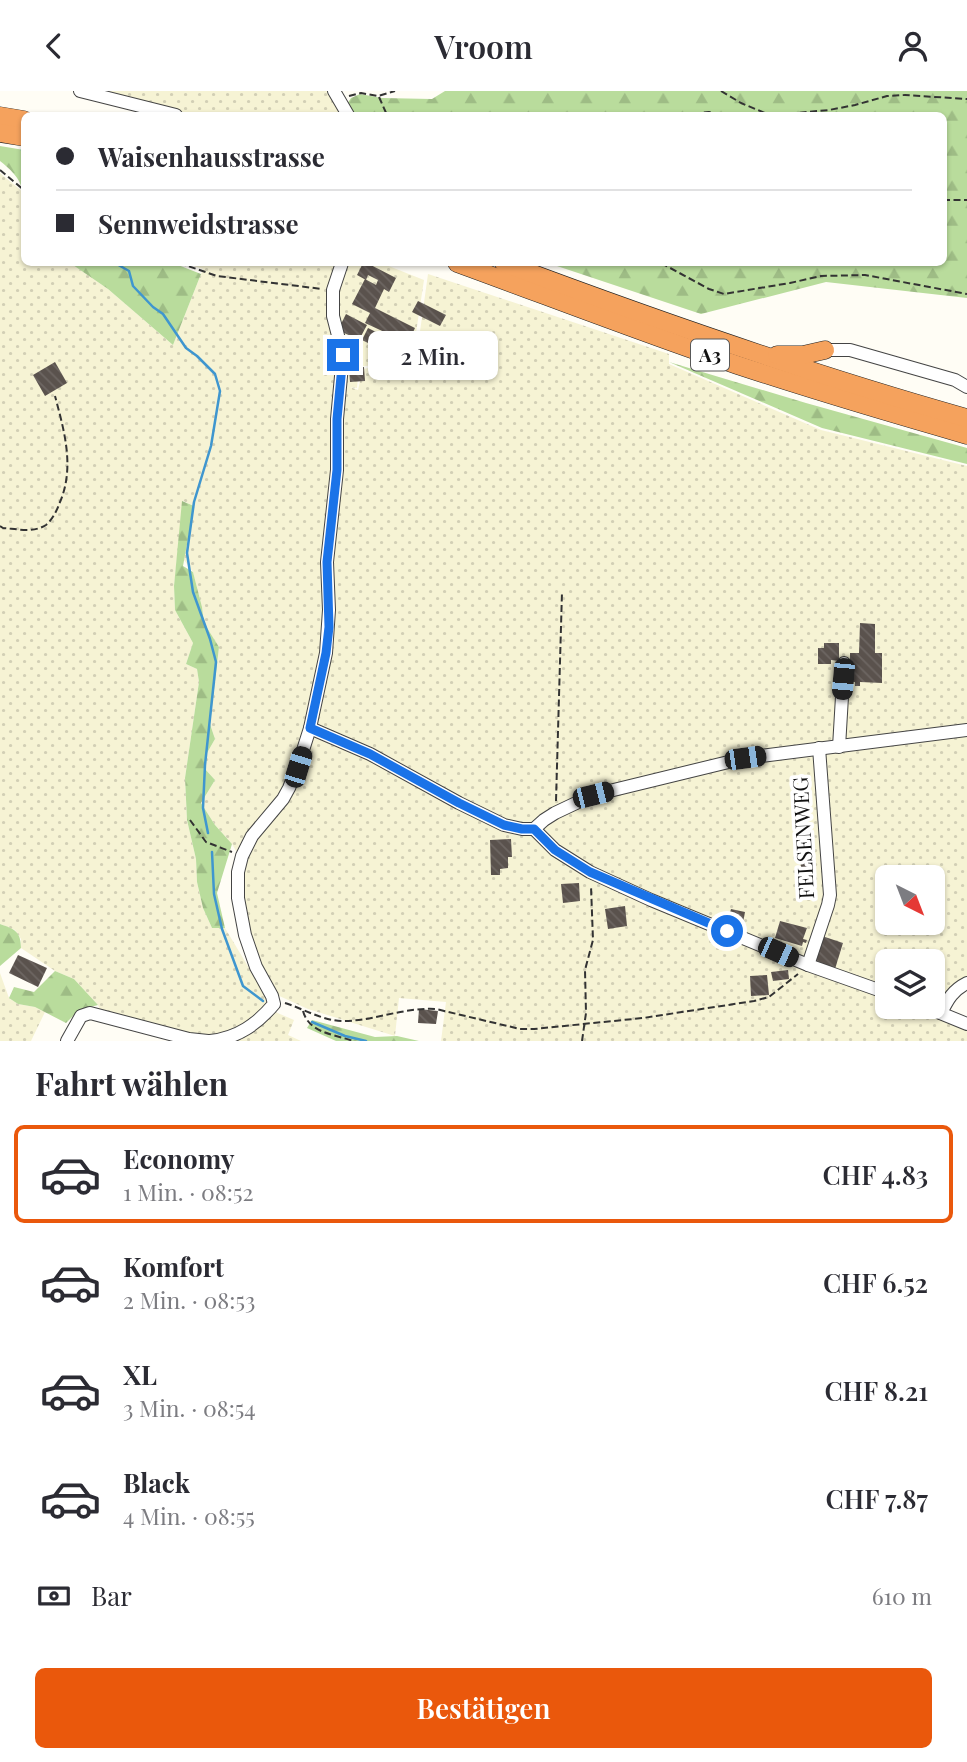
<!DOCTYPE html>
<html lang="de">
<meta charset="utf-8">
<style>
:root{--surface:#fff;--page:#f7f7f7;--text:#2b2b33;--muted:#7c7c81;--line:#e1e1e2;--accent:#ea580c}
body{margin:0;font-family:"Playfair Display",serif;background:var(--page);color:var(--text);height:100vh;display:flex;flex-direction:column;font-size:26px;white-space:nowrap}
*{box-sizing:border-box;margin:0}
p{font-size:23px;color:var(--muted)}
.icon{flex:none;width:38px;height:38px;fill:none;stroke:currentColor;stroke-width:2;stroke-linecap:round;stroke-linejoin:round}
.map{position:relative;height:950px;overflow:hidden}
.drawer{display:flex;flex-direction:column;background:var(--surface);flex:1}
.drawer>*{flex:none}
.top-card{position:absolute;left:21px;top:21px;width:926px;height:154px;border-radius:10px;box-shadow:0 2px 5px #0004;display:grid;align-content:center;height:154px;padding:0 35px;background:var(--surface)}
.needle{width:46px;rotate:138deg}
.fabs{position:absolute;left:875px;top:774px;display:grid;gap:14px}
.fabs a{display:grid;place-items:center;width:70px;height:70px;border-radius:10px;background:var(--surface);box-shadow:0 2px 5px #0004;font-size:35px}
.end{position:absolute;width:32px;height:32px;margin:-16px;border:9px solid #1a73e8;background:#fff;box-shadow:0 0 0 4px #fff}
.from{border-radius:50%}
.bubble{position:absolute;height:49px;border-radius:10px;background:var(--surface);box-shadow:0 2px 5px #0004;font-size:23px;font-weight:600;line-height:49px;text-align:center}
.car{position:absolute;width:21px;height:42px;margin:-21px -10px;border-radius:9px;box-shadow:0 0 5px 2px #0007;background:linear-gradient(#222 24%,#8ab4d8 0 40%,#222 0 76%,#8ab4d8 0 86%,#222 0)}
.top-card b{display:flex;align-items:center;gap:24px;height:66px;font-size:26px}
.top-card b+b{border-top:2px solid var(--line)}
.top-card i{width:18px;height:18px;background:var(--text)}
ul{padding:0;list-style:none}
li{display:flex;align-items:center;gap:21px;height:98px;margin:0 14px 10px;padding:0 21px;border:4px solid transparent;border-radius:10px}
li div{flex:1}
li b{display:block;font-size:26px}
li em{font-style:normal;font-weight:600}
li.selected{border-color:var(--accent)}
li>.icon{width:63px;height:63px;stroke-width:1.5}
h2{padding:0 35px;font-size:32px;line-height:84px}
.pay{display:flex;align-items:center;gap:18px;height:77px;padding:0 35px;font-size:26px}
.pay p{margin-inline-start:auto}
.cta{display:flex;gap:14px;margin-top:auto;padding:14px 35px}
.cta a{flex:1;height:80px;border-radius:10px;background:var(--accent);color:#fff;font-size:28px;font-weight:600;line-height:80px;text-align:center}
header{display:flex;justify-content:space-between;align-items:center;height:91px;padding:0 35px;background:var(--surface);font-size:32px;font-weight:600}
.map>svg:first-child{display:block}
.farmland{fill:url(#farmland-dots);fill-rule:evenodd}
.forest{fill:url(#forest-firs)}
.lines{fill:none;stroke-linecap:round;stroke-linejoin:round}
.stream{stroke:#3f96cf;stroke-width:2.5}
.building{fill:url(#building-back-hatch)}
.minor-casing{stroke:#444;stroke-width:14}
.highway-casing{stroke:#222;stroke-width:19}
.path{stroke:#333;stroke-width:2;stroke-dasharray:7 3.5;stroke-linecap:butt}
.minor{stroke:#fff;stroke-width:12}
.highway{stroke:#f5a25d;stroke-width:18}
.route{stroke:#1a73e8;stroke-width:9}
.labels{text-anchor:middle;stroke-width:7;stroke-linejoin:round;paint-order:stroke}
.shield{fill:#fff;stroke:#585858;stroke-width:2}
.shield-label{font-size:19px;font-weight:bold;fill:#111}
.street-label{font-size:21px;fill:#111;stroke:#fff}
</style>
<header><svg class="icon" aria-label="back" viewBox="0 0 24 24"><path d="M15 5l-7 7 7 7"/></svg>Vroom<svg class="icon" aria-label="person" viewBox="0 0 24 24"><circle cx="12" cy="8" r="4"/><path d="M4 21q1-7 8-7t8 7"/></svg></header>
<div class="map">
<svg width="967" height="950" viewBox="0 0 967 950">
<defs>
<pattern id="farmland-dots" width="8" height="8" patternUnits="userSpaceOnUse" patternTransform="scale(1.75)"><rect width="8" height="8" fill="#f6f3d4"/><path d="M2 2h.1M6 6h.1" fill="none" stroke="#d2cfb5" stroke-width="1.8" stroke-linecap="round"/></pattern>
<pattern id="forest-firs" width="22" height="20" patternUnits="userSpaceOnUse" patternTransform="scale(1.75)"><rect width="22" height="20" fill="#b9dc9c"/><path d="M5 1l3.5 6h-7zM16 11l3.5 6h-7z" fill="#9ebc85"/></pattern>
<pattern id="building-back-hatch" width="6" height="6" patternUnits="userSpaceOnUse" patternTransform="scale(1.75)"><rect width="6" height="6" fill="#5a524d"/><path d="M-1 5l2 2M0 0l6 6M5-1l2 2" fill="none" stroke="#6d6662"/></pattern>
</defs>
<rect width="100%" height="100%" fill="#fffdf5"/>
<g class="farmland">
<polygon points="89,0 330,0 344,24 185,24"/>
<path d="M0 82 24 102V172H70L108 198 173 254 203 178 185 172H337L332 194V211L345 172H381L424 189 412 268 359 276 357 297 350 296 358 299 363 278 416 269 428 183 669 263V273L821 339 967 375V889L959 892 949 899 932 924 967 937V950H441L446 911 399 907 395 945 308 918 275 903 268 893 256 871 249 851 243 827 239 799 242 778 248 758 262 736 283 713 300 676 325 578 330 547 332 532 330 471 339 387V326L345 262 332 211 331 226 339 264 340 281 335 327 334 378 324 475 327 522 323 561 309 630 302 647 296 675 291 688 281 707 250 743 241 761 236 760 232 753 215 734 201 712 215 689 205 678 207 662 215 648 210 633 219 556 204 532 202 516 193 481 184 469 194 415 183 410 174 495 175 519 193 552 186 573 197 578 199 591 185 687 187 729 196 768 197 791 203 817 212 837H225L264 902 267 911 258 926 238 940 215 947 192 946 101 920 98 914 74 888 55 880 21 857V848L15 839 0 833ZM887 786H933V831H887ZM887 870H933V915H887Z"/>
<polygon points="0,882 9,907 18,913 35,916 45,921 31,950 0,950"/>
<polygon points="273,920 294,929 288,944 301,950 227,950"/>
</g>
<g class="forest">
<polygon points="445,0 967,0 967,207 826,191 701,223 548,172 943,172 943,24 351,24 347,13 351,7 360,3 382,7 432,8"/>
<path d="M0 55 24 59V102L22 99C21 88 9 77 0 70Z"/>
<polygon points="70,172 173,172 201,183 173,254 108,198"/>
<polygon points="669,271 806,312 967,357 967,373 822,337"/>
<polygon points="182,410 194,415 183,475 193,481 202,516 204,532 219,556 210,633 215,648 207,662 205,678 215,689 201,712 215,734 232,753 217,802 225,837 212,837 203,817 197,791 196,768 187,729 185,687 199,591 197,578 186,573 193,552 175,519 174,495"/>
<path d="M0 833C14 838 21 840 21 857L0 875Z"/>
<polygon points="55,880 74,888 98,914 79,919 66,932 35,916 18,913 9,907 14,896 34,901"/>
<polygon points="312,929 375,946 397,945 419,950 336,950 307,937"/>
</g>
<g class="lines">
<g class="stream">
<polyline points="22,59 24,62"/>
<polyline points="115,172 129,180 133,195 153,216 163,223 186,257 197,265 215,283 220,300 211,355 194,411 187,462 193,501 210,548 216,571 205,674 203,717 208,742"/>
<polyline points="212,761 214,803 222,838 243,895 263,910"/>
<polyline points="312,931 345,945 366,950"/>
</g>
</g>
<g class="building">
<polygon points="363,172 367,172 396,187 389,201 384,198 375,217 415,237 408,252 365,232 370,222 352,213 365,188 376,194 378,189 368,184 366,189 357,184"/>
<polygon points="418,210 446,224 440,235 412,221"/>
<polygon points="346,223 367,234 359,249 338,239"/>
<polygon points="368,237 400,253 394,265 362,249"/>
<polygon points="55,271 67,292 45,305 33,284"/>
<polygon points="364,276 365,290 350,291 349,278"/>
<polygon points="860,532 875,533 875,562 882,562 882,592 860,591 860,595 855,595 855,591 850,591 850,562 859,562"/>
<polygon points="824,552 839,552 839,570 831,569 831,573 818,573 818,557 824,557"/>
<polygon points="511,748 512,766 508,766 508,777 500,778 500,784 491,784 490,749"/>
<polygon points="801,772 815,772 815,786 800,786"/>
<polygon points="579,792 580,810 563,812 561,793"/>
<polygon points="625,815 627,835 608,838 605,818"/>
<polygon points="731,818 745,821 743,832 738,830 737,834 727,832"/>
<polygon points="780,830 807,837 803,848 807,849 806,852 803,851 802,855 775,847"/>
<polygon points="822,845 843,852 835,878 814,871"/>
<polygon points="18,864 47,877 38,896 9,882"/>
<polygon points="788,879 789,888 773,890 771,881"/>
<polygon points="767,884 769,904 751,905 750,885"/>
<polygon points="419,918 438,920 436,933 418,932"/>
</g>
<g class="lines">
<defs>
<g id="minor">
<polyline points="80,0 176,24"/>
<polyline points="334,0 348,24"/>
<polyline points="825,259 850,259 955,289 967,296"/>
<polyline points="310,637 370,663 459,712 504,734 522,738 534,738 555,759 590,781 651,809 808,874 887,902"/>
<polyline points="839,656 844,572"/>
<polyline points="534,738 544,729 555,722 593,704 745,667 967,639"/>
<polyline points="808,874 828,814 830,804 819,657"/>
<polyline points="923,915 967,933"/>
<path d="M941 922C948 908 953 899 967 892"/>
<polyline points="67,950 81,925 90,922 189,948 208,950"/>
<path d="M210 950C238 947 257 933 274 913L272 905 256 876 245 844 238 807V781L242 765 252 745 283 708 289 697 298 675 310 637 326 562 329 519 327 471 337 379V328L343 264 333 225V199L342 172"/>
</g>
<g id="highway">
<polyline points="0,25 24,29"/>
<polyline points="0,42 24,46"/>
<path d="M457 172C550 206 643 242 737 274 813 299 890 322 967 344"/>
<path d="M504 172C656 229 810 283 967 327"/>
<polyline points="777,264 803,264 825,259"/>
</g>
</defs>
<use href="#minor" class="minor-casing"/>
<use href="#highway" class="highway-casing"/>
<g class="path">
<polyline points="721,0 741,12 765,22 786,23 829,19 855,14 887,5 905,4 967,8"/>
<polyline points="349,5 361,2 378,5 395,0"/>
<polyline points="379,6 387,24"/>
<polyline points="683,24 709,21 723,24"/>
<polyline points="724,24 761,22"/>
<polyline points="0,79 24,99"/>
<polyline points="943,109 967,109"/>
<polyline points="179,172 217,185 322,198"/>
<polyline points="661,172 709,198 724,203 790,192 821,185 865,184 967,203"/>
<path d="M0 435 3 437C17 438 34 442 46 434 53 428 57 419 60 411 75 376 64 339 55 305"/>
<polyline points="556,710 562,501"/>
<polyline points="190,729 206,751 232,761"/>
<path d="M285 912C304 918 323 930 343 930 374 930 404 916 436 918L520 938H534L643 927 754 910 769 906 798 883"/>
<path d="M303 920C309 942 333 943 353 950"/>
<polyline points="582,950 586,922 585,879 593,849 591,795"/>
</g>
<use href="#minor" class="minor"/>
<use href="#highway" class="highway"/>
</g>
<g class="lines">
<polyline class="route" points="343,264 337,328 337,379 327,471 329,536 326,562 310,637 370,663 459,712 504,734 522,738 534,738 555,759 590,781 727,840"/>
</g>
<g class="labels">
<rect class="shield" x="691" y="248.5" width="38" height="31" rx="5"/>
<g class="shield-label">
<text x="710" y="271">A3</text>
</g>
<g class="street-label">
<text transform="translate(804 747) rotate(-93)" y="7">FELSENWEG</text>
</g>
</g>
</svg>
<div class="fabs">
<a><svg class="needle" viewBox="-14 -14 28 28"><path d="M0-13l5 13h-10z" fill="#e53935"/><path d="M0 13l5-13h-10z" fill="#7c7c81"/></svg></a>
<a><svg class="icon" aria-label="layers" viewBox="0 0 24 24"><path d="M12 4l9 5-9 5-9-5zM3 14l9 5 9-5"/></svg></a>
</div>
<i class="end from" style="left:727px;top:840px"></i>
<i class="end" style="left:343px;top:264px"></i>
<div class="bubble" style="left:368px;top:240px;width:130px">2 Min.</div>
<i class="car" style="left:843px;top:588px;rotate:185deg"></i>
<i class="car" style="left:745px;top:667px;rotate:82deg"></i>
<i class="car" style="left:298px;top:676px;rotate:17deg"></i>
<i class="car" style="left:593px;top:704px;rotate:76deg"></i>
<i class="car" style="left:778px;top:861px;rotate:114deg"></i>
<div class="top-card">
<b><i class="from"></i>Waisenhausstrasse</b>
<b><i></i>Sennweidstrasse</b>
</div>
</div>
<section class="drawer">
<h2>Fahrt wählen</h2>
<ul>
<li class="selected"><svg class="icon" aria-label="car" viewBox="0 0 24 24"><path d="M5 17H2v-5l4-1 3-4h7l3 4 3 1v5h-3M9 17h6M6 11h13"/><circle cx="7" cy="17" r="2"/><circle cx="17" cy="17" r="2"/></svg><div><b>Economy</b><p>1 Min. · 08:52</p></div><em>CHF 4.83</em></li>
<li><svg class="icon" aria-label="car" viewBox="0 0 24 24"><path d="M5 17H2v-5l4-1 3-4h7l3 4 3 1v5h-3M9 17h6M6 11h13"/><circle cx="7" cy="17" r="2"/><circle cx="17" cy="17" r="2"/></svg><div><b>Komfort</b><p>2 Min. · 08:53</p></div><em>CHF 6.52</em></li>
<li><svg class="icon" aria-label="car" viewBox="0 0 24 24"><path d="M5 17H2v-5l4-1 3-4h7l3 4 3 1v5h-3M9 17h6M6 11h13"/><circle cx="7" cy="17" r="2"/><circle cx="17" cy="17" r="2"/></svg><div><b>XL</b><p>3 Min. · 08:54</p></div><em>CHF 8.21</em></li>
<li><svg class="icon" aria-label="car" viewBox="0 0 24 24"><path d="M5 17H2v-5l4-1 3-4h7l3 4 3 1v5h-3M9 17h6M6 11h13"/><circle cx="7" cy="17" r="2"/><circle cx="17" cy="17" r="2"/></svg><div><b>Black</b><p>4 Min. · 08:55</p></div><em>CHF 7.87</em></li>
</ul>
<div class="pay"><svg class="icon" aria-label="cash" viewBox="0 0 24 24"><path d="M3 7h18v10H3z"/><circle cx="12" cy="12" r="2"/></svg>Bar<p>610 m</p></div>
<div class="cta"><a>Bestätigen</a></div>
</section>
